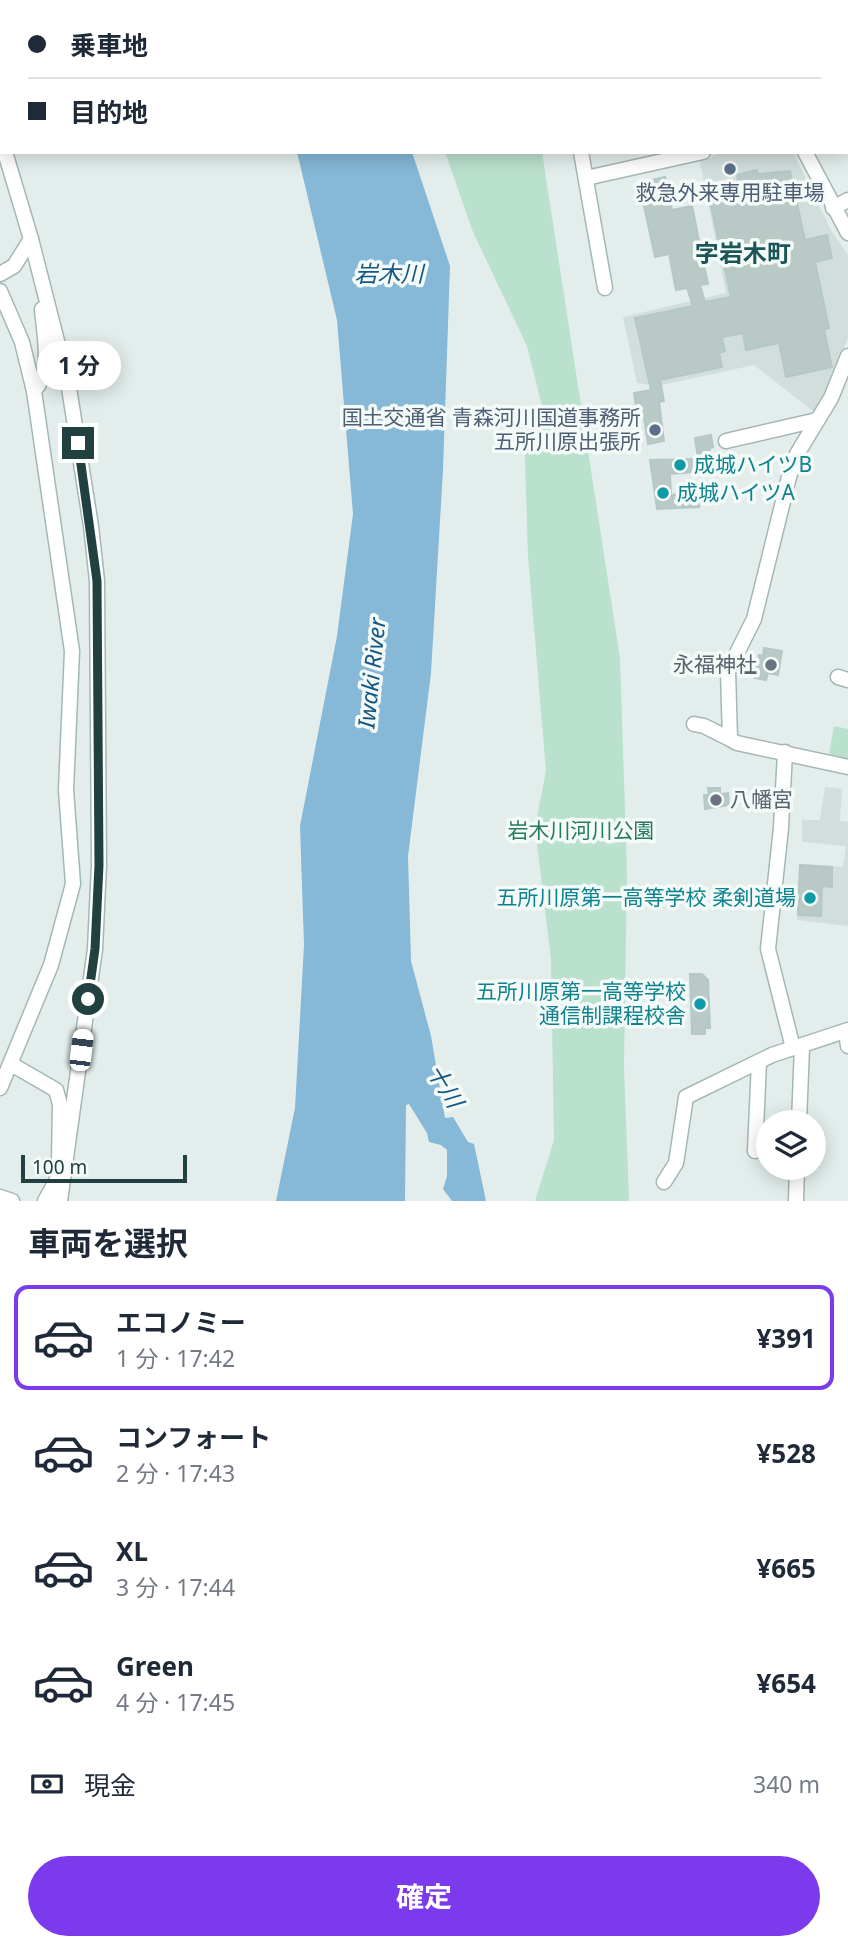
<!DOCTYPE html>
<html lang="ja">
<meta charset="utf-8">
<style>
:root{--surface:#fff;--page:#f6f6f7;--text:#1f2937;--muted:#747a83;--line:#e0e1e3;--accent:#7c3aed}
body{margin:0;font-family:"Noto Sans","Noto Sans JP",sans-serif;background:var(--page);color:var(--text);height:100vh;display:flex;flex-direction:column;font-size:26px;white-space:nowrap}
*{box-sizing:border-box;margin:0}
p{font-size:23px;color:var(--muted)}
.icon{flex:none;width:38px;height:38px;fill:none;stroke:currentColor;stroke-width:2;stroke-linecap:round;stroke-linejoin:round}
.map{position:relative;height:1201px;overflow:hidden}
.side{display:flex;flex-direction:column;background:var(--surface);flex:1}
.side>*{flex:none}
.banner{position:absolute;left:0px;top:0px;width:849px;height:154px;box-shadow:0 4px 18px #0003;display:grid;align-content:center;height:154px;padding:0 28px;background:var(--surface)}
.fabs{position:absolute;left:756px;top:1110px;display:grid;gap:14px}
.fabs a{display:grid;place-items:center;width:70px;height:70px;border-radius:50%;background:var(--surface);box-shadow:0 4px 18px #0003;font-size:35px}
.scale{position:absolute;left:21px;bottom:18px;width:166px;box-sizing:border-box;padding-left:7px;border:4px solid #214140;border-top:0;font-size:19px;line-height:24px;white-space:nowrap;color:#214140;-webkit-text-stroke:5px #f4faf8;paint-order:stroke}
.end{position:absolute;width:32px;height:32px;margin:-16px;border:9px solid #214140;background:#fff;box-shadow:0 0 0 4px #fff}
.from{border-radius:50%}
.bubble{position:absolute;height:49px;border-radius:24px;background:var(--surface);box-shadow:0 4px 18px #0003;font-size:23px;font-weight:700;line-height:49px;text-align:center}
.car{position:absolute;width:21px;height:42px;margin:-21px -10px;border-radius:9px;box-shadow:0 0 5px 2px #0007;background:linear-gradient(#fff 24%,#345 0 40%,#fff 0 76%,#345 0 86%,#fff 0)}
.banner b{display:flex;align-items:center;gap:24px;height:66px;font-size:26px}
.banner b+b{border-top:2px solid var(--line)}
.banner i{width:18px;height:18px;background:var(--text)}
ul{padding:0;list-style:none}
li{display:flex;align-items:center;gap:21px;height:105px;margin:0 14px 10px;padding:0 14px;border:4px solid transparent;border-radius:14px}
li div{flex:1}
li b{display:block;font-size:26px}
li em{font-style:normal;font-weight:700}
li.on{border-color:var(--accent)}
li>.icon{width:63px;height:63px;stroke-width:1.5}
h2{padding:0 28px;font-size:32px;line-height:84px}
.pay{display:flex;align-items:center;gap:18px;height:77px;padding:0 28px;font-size:26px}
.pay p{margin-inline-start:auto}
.primary-button{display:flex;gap:14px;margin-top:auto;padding:14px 28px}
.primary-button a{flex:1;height:80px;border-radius:42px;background:var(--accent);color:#fff;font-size:28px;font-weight:700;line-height:80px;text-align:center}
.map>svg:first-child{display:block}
.built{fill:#d1dedc}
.green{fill:#bae1ce}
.water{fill:#86b8d7}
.building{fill:#b8c9c6;stroke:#b5c8c5;stroke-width:2}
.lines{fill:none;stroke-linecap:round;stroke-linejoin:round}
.minor-casing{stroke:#a5b7b5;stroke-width:17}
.minor{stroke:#fff;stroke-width:14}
.route{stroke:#214140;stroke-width:9}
.service-dot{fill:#5c6f8a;stroke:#f4faf8;stroke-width:2.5}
.culture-dot{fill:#0f9aa8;stroke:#f4faf8;stroke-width:2.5}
.worship-dot{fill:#6b7280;stroke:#f4faf8;stroke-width:2.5}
.labels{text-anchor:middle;stroke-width:7;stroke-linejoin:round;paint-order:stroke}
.service-label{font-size:21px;fill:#4e5e75;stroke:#f4faf8}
.culture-label{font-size:21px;fill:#0d838f;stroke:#f4faf8;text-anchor:start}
.worship-label{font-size:21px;fill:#5b616d;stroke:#f4faf8;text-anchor:end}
.park-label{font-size:21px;fill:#277c5c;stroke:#f4faf8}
.water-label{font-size:23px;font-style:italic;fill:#155783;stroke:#f4faf8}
.quarter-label{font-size:24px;font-weight:bold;fill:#1b5555;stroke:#f4faf8}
</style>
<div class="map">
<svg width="848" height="1201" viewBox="0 0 848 1201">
<rect width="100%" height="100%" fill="#e3eeec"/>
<g class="built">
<polygon points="722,152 793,152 832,232 848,255 848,338 831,382 814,412 754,365 657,386 637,383 623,317 726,293 700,162"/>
<polygon points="825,787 842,789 840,821 848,822 848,926 797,920 799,864 843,867 846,846 802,842 802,820 820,820"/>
</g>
<g class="green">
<polygon points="445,152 542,152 620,658 627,872 624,1065 629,1201 535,1201 554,1140 551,960 535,827 546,771 528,556 524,430 547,426 527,346 473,232"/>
<polygon points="834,726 848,729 848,759 829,754"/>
</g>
<polygon class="water" points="297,152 412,152 450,266 443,470 431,673 408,856 411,961 431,1036 445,1118 453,1117 468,1142 474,1144 486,1201 452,1201 443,1189 447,1176 447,1150 441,1145 429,1142 427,1133 409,1104 406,1105 405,1201 276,1201 295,1108 304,945 300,826 337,636 353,514 337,320"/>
<g class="building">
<polygon points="757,170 758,174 790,171 805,240 827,235 832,258 815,262 829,328 824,329 832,367 786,377 779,343 746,350 743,333 722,337 725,351 719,353 722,367 660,380 664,401 659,402 664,441 648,444 642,405 636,406 634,393 651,390 635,318 693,306 687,288 676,290 669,254 655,257 639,183 665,177 672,210 692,206 708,284 700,285 705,302 731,297 707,188 738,181 737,175"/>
<polygon points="711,435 713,447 710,448 709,471 670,474 671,495 698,492 699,507 657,509 650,460 698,459 695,438"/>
<polygon points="764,648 782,651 778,675 768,673 766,680 755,678 759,655 763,656"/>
<polygon points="708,788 720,788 720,794 728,793 729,805 705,809 704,795 709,795"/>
<polygon points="800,865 832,867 832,887 822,886 821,916 798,915"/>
<polygon points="690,974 702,974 708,980 710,1028 705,1028 705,1034 692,1034"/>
</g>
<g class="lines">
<defs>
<g id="minor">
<polyline points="532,0 533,2"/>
<polyline points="555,0 556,2"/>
<polyline points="763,0 764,2"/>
<polyline points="831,0 831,2"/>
<polyline points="847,9 848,9"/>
<polyline points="0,137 2,142"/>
<polyline points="5,152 31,239 69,388 91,526 97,581 99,865 95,949 60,1201"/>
<polyline points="581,152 605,288"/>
<polyline points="805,152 848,233"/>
<polyline points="586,178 703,152"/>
<polyline points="833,208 848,200"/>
<polyline points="0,274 14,266 31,239"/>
<polyline points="0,291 22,342 34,391 72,651 66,790 73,884 51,965 0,1088"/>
<polyline points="848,356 831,398 797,454 789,477 754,619 728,671 730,739 737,743 848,767"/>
<path d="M34 391C53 370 44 335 42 309"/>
<polyline points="726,441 817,420"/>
<polyline points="838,677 848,680"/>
<polyline points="694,724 704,726 730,739"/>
<polyline points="785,752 781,828 768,949 793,1048"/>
<polyline points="846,1031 848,1046"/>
<polyline points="11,1064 56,1090 60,1104 59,1162"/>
<polyline points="799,1122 802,1047"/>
<polyline points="755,1151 759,1062"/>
<polyline points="664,1182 676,1163 686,1097 772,1055 848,1030"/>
<polyline points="0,1197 12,1201"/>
<polyline points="45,1201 61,1172"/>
<polyline points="796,1201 797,1167"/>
</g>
</defs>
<use href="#minor" class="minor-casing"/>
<use href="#minor" class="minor"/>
</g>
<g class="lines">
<polyline class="route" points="78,443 97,581 99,865 95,949 88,999"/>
</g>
<g class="service-dot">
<circle cx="730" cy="169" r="7"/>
<circle cx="655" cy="430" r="7"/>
</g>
<g class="culture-dot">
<circle cx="680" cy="465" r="7"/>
<circle cx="663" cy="493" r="7"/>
<circle cx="810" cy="898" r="7"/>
<circle cx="700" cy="1004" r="7"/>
</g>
<g class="worship-dot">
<circle cx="771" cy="665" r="7"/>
<circle cx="716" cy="800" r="7"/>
</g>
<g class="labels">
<g class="service-label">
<text x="730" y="200">救急外来専用駐車場</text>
<text x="641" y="425" text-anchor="end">国土交通省 青森河川国道事務所<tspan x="641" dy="24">五所川原出張所</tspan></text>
</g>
<g class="culture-label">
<text x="694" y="472">成城ハイツB</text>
<text x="677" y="500">成城ハイツA</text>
<text x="796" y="905" text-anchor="end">五所川原第一高等学校 柔剣道場</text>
<text x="686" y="999" text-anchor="end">五所川原第一高等学校<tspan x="686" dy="24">通信制課程校舎</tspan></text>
</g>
<g class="worship-label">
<text x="757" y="672">永福神社</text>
<text x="730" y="807" text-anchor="start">八幡宮</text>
</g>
<g class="park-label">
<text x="581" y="838">岩木川河川公園</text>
</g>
<g class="water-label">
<text x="389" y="282">岩木川</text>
<text transform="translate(372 673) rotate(-84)" y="8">Iwaki River</text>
<text transform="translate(445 1086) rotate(59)" y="8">十川</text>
</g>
<g class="quarter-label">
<text x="743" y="262">字岩木町</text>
</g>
</g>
</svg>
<div class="fabs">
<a><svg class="icon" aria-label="layers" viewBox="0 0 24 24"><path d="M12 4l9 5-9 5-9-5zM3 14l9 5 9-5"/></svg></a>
</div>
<div class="scale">100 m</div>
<i class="end from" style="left:88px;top:999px"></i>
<i class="end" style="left:78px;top:443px"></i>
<div class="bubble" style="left:37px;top:341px;width:84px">1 分</div>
<i class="car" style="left:81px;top:1050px;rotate:7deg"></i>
<div class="banner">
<b><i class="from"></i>乗車地</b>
<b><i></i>目的地</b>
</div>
</div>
<section class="side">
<h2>車両を選択</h2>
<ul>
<li class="on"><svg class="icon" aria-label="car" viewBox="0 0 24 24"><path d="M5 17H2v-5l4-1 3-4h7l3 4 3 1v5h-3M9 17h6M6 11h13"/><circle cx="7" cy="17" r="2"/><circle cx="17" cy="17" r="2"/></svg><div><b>エコノミー</b><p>1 分 · 17:42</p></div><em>¥391</em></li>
<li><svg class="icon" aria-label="car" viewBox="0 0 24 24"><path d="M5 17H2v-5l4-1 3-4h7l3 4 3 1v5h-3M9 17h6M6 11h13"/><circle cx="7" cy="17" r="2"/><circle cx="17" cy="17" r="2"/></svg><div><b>コンフォート</b><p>2 分 · 17:43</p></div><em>¥528</em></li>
<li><svg class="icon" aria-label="car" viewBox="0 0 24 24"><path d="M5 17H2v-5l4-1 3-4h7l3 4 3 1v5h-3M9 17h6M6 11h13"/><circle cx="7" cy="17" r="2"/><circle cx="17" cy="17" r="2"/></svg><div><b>XL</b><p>3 分 · 17:44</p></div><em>¥665</em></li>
<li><svg class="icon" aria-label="car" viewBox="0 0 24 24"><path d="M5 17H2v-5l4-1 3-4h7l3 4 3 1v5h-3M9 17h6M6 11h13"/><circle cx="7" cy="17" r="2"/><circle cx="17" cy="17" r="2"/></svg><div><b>Green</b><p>4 分 · 17:45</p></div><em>¥654</em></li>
</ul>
<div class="pay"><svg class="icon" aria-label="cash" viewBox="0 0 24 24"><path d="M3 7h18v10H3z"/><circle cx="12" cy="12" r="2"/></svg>現金<p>340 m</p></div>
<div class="primary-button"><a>確定</a></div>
</section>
